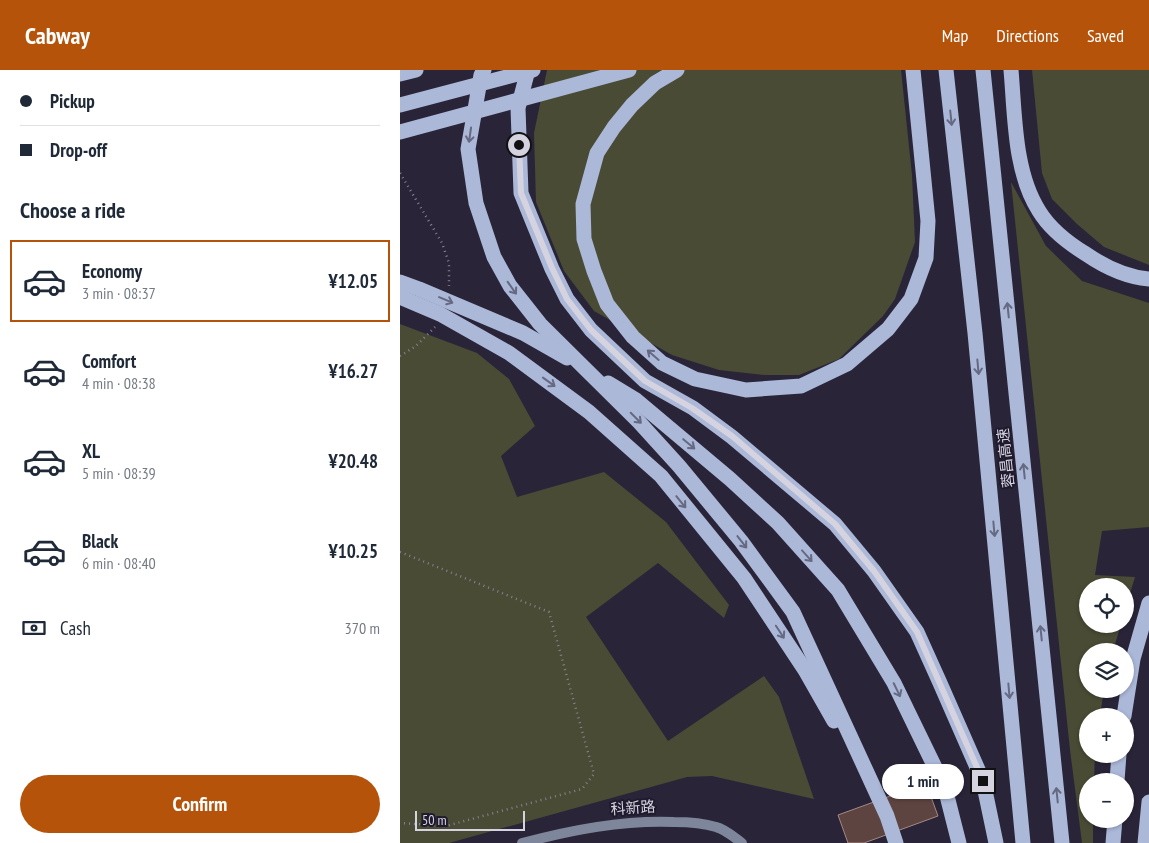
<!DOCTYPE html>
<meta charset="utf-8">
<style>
:root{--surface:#fff;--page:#f6f6f7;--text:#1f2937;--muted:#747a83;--line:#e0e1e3;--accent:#b45309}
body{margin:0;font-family:"PT Sans Narrow","Noto Sans SC",sans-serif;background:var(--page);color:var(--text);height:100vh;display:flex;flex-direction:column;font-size:19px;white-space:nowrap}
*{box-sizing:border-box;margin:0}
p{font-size:16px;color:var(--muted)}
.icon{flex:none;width:28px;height:28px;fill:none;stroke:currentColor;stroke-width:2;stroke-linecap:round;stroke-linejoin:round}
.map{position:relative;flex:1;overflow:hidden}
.sheet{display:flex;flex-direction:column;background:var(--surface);width:400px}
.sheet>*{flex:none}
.banner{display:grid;align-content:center;height:110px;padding:0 20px;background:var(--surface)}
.fabs{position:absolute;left:679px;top:508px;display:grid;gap:10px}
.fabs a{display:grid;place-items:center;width:55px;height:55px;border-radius:50%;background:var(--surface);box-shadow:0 1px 4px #0004;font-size:25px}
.scale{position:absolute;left:15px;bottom:12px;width:110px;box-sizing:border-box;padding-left:5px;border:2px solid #d6d3e1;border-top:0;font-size:14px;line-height:18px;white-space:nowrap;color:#d6d3e1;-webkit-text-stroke:4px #1f1a2d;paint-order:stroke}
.end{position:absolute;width:22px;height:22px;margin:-11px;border:6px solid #d6d3e1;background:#111;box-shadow:0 0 0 2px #111}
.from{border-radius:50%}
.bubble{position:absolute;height:35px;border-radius:18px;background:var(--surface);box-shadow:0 1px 4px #0004;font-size:16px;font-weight:700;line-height:35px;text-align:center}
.banner b{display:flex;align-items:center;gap:18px;height:48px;font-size:19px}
.banner b+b{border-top:1px solid var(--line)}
.banner i{width:12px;height:12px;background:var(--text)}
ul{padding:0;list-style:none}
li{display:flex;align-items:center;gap:15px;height:82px;margin:0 10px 8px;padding:0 10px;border:2px solid transparent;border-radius:0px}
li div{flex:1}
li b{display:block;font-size:19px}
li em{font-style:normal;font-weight:700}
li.active{border-color:var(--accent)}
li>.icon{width:45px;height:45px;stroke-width:1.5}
h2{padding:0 20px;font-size:22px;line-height:60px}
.pay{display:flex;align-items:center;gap:12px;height:55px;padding:0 20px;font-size:19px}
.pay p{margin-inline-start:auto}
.action{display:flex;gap:10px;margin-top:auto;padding:10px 20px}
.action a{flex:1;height:58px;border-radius:30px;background:var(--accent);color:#fff;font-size:20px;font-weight:700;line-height:58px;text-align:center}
header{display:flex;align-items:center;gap:30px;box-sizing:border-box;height:70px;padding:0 25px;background:var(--accent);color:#fff}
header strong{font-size:24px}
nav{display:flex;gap:28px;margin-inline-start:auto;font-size:18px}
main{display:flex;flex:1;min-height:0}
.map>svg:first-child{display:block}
.green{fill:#494b34}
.building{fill:#5e4440;stroke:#a68984}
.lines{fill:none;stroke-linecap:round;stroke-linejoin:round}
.path{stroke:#868293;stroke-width:2.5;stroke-dasharray:1 4;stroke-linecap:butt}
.secondary{stroke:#7d869b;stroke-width:10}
.motorway{stroke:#abb8d8;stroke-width:15}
.oneway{stroke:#656982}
.route{stroke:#d6d3e1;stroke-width:6}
.labels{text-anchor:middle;stroke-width:4;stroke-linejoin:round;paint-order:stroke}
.street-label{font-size:15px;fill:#d6d3e1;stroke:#1f1a2d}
</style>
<header>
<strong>Cabway</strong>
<nav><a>Map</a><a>Directions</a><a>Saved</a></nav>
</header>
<main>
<section class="sheet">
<div class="banner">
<b><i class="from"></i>Pickup</b>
<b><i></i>Drop-off</b>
</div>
<h2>Choose a ride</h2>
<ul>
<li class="active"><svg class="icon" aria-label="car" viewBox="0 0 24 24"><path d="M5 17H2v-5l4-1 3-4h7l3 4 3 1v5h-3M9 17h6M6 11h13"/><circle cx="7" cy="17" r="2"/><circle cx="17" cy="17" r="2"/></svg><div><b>Economy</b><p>3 min · 08:37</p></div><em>¥12.05</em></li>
<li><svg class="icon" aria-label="car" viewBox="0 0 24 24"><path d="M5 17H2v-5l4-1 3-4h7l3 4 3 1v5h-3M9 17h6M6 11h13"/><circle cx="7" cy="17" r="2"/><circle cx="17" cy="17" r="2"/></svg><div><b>Comfort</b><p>4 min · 08:38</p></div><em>¥16.27</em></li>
<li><svg class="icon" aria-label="car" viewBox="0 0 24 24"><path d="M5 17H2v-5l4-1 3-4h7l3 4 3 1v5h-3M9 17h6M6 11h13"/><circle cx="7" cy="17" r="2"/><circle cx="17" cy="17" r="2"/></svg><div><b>XL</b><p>5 min · 08:39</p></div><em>¥20.48</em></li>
<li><svg class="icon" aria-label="car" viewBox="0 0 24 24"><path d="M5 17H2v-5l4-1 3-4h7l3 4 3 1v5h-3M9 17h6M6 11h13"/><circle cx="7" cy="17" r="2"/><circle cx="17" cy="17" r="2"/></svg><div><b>Black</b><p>6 min · 08:40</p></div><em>¥10.25</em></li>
</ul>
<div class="pay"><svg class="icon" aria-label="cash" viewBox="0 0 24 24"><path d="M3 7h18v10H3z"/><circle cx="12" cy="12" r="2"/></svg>Cash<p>370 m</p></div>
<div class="action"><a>Confirm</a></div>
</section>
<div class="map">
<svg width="749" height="773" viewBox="0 0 749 773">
<rect width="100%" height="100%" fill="#292438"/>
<g class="green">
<polygon points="147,0 501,0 512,105 515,172 495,229 483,246 439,289 399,305 365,305 319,300 272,285 194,241 164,201 136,132 134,63"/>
<polygon points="632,0 749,0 749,195 704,177 677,154 652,129 642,103"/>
<polygon points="611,112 646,176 682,211 749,233 749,457 702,461 695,505 735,507 725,540 725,516 688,516 688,554 721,554 713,581 688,581 688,619 704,619 700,646 688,646 688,684 695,684 694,711 688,711 688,749 693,749 693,773 682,773 670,680"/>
<polygon points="0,254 77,283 109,309 135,356 101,386 117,427 204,402 266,452 329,535 324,548 258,493 186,547 268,671 364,606 379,627 414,729 312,706 287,707 49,773 0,773"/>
</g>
<polygon class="building" points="526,713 538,746 464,773 448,773 438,745"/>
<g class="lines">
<g class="path">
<polyline points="0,103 42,173 49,193 49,216"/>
<polyline points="0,286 16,276 35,257"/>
<polyline points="0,482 149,542 194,704 182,719 46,756 0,753"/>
</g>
<path class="secondary" d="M122 773C172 760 222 750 274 752 288 752 303 753 316 757 325 759 335 768 342 773"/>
<g class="motorway">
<polyline points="84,0 81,5 68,79 76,133 94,187 110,216 140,254 239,352 279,396 341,471 393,542 487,746 496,773"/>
<polyline points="128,0 118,38 121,123 152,199 167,229 191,260 245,311 293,338 332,367 435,454 474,501 517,562 540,613 583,711 596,773"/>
<polyline points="277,0 255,13 232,35 214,57 197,83 183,134 184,169 194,201 207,234 233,267 262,293 295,309 346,320 401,316 447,294 488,259 511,229 526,188 528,151 513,0"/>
<polyline points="546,0 575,263 623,773"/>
<polyline points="583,0 662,773"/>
<path d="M611 0C615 45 614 102 639 141 650 159 668 173 686 184 705 197 726 207 749 209"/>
<polyline points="0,4 16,0"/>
<polyline points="0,35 133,0"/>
<polyline points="0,62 229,0"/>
<polyline points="0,212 19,219 123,263 167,288"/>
<polyline points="0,227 40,244 109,283 189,342 261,406 344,508 405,600 434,651"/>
<polyline points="208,313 236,330 330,409 378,453 438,520 494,613 545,718 559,773"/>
<polyline points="724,646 733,589 749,533"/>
<polyline points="717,711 719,684"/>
<polyline points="713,773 715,749"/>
<polyline points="745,773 749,732"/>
</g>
</g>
<defs><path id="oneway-shaft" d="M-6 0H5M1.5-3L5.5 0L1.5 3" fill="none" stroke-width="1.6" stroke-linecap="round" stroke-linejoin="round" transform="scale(1.25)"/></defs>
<g class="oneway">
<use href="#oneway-shaft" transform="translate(551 48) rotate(84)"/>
<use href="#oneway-shaft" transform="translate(70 65) rotate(98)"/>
<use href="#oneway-shaft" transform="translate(112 218) rotate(55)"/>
<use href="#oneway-shaft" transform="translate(46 230) rotate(23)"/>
<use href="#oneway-shaft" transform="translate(608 240) rotate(-96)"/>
<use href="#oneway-shaft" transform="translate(253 285) rotate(-139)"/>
<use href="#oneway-shaft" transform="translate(578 297) rotate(85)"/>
<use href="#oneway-shaft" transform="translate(149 312) rotate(36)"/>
<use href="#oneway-shaft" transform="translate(236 348) rotate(45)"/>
<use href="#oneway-shaft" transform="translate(289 374) rotate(40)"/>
<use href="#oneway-shaft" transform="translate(624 401) rotate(-96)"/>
<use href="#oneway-shaft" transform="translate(281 432) rotate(51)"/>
<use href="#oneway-shaft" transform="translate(594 459) rotate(85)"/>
<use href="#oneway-shaft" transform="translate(342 472) rotate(52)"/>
<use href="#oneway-shaft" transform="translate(407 486) rotate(48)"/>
<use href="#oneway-shaft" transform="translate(380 562) rotate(57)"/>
<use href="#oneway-shaft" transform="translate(641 563) rotate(-96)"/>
<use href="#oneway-shaft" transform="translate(497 620) rotate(64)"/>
<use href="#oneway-shaft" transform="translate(609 621) rotate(85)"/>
<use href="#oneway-shaft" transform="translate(657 725) rotate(-96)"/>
</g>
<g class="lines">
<polyline class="route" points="119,75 121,123 152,198 167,229 191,260 245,311 292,338 332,366 435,454 474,501 517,562 583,711"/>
</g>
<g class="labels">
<g class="street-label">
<text transform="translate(606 388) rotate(-96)" y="5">蓉昌高速</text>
<text transform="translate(233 738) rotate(-4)" y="5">科新路</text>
</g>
</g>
</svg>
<div class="fabs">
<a><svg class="icon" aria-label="locate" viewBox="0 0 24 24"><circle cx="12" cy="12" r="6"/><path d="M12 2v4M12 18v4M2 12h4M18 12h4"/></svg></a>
<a><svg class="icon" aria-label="layers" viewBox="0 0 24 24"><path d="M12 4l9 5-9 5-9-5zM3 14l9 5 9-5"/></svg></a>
<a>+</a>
<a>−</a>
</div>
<div class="scale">50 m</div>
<i class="end from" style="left:119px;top:75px"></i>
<i class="end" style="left:583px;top:711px"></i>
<div class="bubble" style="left:482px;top:694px;width:82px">1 min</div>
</div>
</main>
